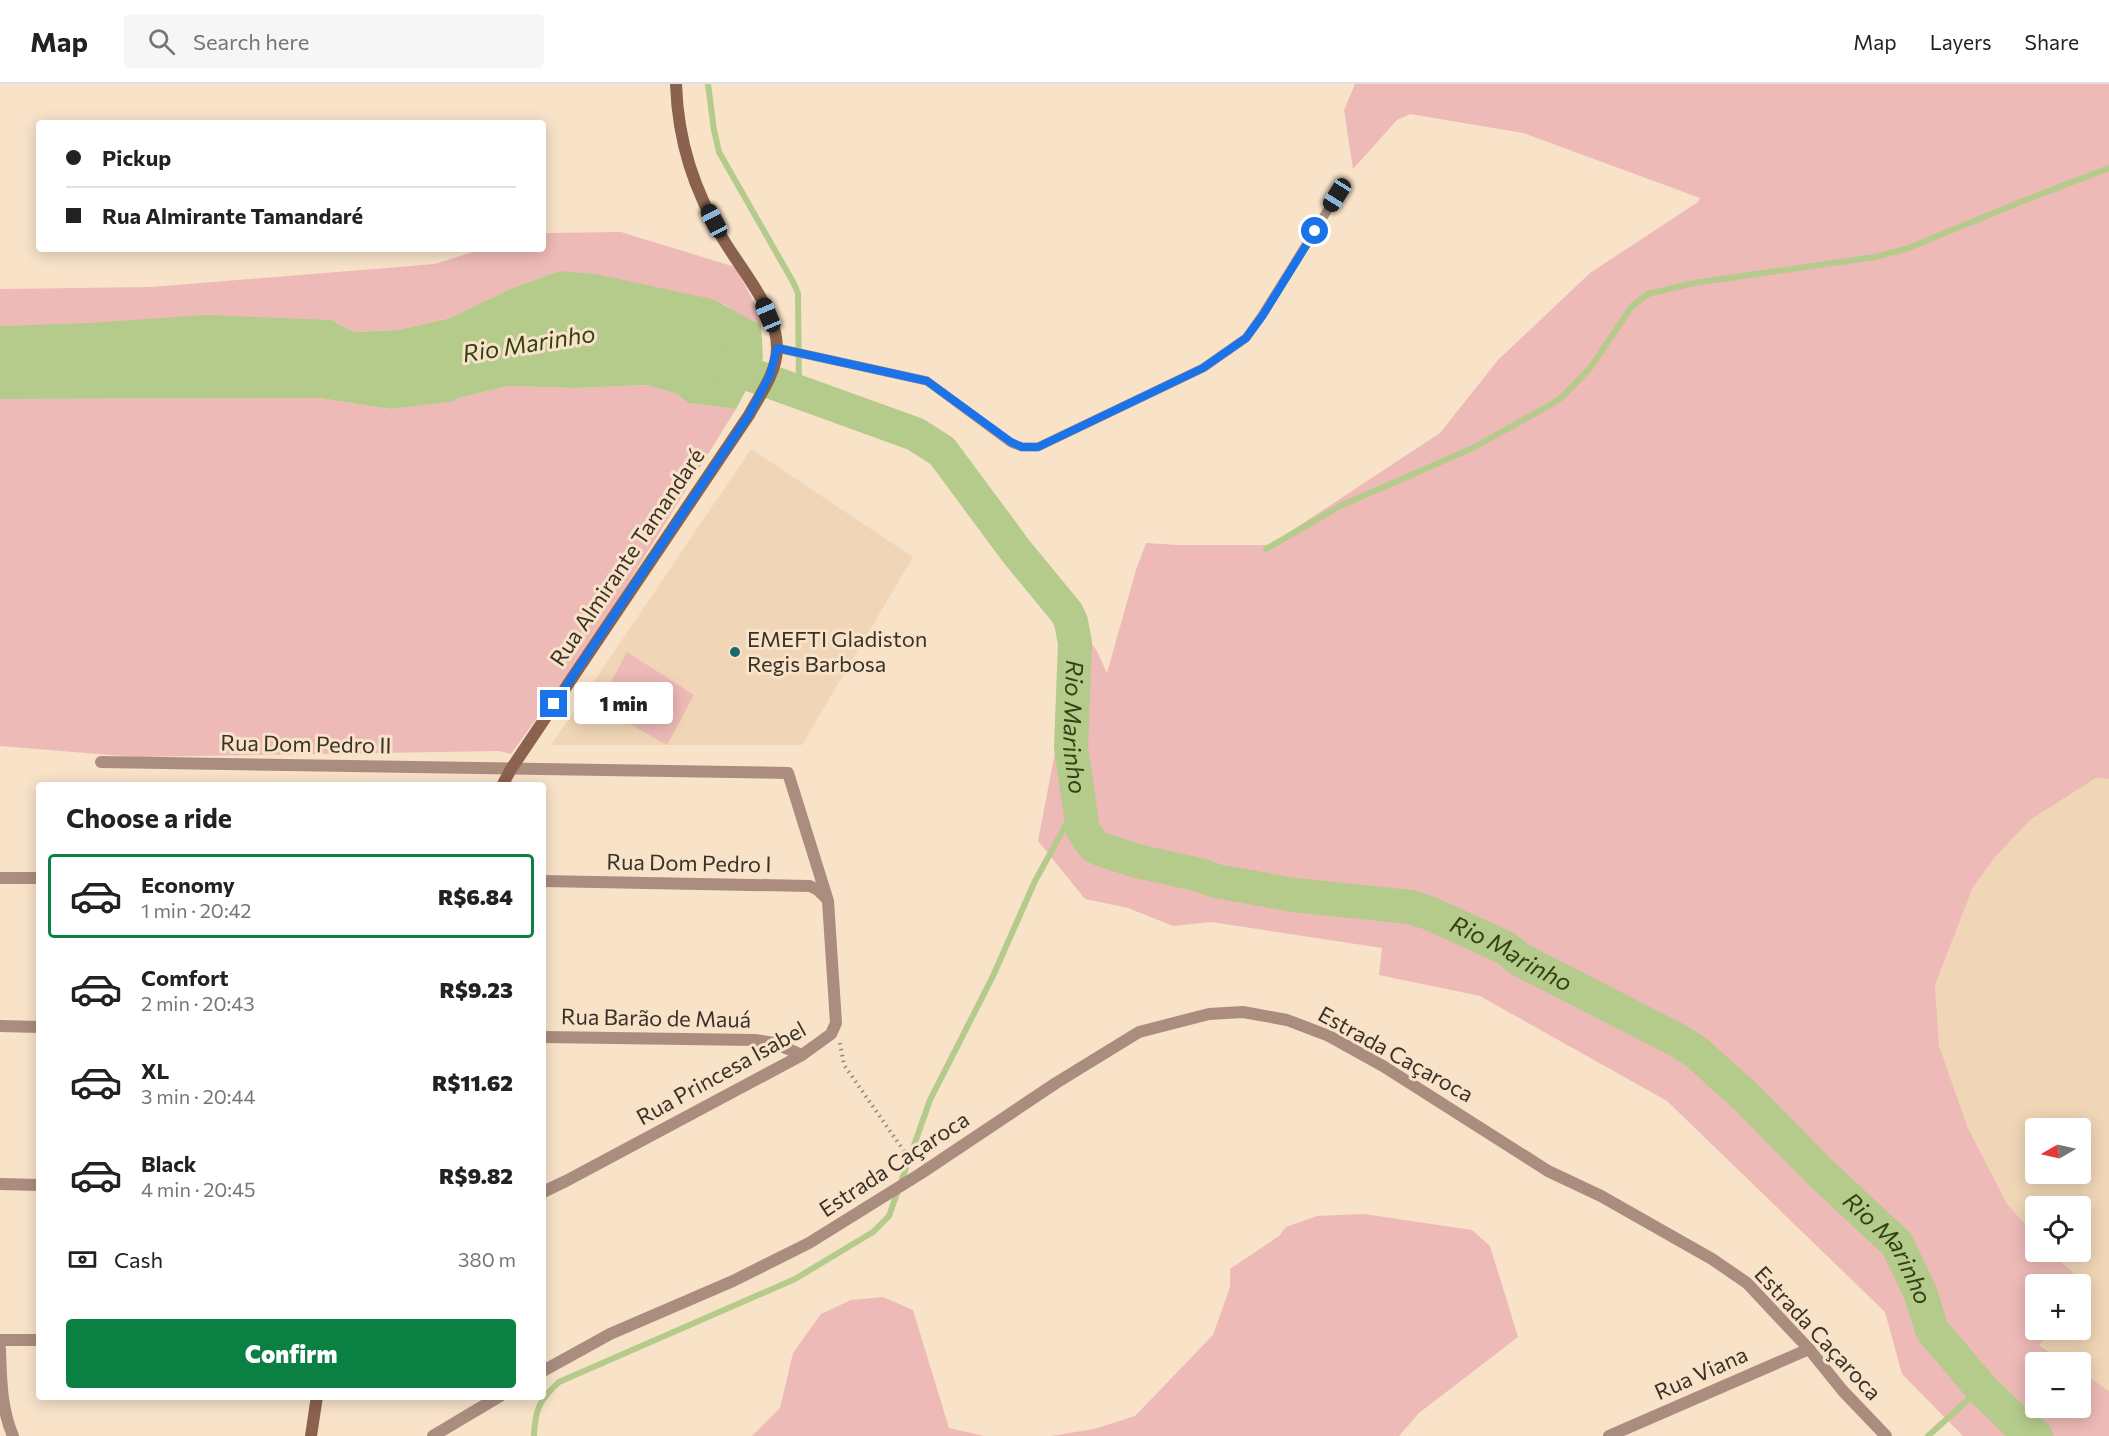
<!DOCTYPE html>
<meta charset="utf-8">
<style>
:root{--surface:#fff;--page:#f6f6f6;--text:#222;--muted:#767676;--line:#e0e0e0;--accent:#0b8043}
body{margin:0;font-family:Commissioner,sans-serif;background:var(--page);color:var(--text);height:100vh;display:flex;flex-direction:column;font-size:22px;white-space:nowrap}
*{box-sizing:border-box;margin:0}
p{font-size:20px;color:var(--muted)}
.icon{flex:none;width:33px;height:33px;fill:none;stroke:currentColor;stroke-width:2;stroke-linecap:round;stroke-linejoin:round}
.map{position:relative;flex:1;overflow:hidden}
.details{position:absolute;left:36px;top:698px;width:510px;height:618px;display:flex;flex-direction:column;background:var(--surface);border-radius:6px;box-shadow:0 3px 15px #0003}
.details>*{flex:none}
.banner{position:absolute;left:36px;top:36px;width:510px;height:132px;border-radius:6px;box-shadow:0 3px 15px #0003;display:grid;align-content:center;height:132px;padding:0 30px;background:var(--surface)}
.needle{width:39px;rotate:261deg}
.buttons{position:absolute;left:2025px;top:1034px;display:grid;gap:12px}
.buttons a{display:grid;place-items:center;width:66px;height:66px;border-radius:6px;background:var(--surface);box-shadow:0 3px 15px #0003;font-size:30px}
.end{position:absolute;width:27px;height:27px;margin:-14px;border:8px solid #1a73e8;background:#fff;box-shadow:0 0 0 3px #fff}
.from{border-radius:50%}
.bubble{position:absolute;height:42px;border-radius:6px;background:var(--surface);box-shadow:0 3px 15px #0003;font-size:20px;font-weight:800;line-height:42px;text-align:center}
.car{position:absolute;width:18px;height:36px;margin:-18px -9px;border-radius:8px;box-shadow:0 0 4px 2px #0007;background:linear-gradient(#222 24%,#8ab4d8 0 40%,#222 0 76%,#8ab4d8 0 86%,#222 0)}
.banner b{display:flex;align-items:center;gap:21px;height:57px;font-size:22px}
.banner b+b{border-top:2px solid var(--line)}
.banner i{width:15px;height:15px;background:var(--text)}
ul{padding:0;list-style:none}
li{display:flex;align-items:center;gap:18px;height:84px;margin:0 12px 9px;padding:0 18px;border:3px solid transparent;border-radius:6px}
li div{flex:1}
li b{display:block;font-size:22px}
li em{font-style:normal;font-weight:800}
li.selected{border-color:var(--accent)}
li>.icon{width:54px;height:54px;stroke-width:1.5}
h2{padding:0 30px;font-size:27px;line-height:72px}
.pay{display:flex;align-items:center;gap:15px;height:66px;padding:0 30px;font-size:22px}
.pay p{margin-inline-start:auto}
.cta{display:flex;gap:12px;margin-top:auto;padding:12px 30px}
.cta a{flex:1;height:69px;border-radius:6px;background:var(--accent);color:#fff;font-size:24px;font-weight:800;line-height:69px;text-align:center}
header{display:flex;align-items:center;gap:36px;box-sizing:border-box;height:84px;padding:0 30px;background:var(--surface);border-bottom:2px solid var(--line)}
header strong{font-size:28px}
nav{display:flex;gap:33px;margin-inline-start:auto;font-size:21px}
.search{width:420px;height:54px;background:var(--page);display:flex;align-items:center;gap:15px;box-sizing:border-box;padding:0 21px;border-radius:6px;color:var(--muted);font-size:22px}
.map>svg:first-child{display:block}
.built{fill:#f0d6b6;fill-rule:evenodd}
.green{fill:#edbab7}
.water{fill:#b4cb8b}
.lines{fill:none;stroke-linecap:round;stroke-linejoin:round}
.stream{stroke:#b4cb8b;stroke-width:6}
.river{stroke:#b4cb8b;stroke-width:34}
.path{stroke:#968876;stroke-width:4;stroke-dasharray:1.5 4.5;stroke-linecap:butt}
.service{stroke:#aa8d7f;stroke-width:9}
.minor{stroke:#aa8d7f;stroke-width:12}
.secondary{stroke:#8b624e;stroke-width:12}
.route{stroke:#1a73e8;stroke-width:8}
.poi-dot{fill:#1b686d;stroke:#f8e3c9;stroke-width:2}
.labels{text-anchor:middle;stroke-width:6;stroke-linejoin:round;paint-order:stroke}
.street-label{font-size:22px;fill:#3a3228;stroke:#f8e3c9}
.poi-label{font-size:22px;fill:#3a3228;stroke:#f8e3c9;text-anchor:start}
.water-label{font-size:24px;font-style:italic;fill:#334112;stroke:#f8e3c9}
</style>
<header>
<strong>Map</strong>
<div class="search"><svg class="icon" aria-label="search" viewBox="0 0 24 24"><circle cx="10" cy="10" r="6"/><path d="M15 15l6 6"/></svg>Search here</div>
<nav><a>Map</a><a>Layers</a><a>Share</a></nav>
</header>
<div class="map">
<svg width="2109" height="1352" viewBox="0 0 2109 1352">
<rect width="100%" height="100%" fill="#f8e3c9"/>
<g class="built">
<polygon points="751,365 913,473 802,661 551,661"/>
<path d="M2096 694 2109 695V1307L2081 1288 2080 1278H2065L2039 1260 2052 1245H2080L2081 1213 2088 1203 2050 1167H2080V1122H2036L2035 1151 2007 1120 1968 1044 1939 962 1935 901 1973 803 1996 772 2030 736ZM2036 1044H2080V1089H2036Z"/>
</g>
<g class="green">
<polygon points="1355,0 2109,0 2109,695 2096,694 2030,736 1996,772 1973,803 1935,901 1939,962 1968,1044 2007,1120 2035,1151 2036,1167 2050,1167 2089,1204 2081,1213 2080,1200 2036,1200 2036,1245 2052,1245 2039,1261 2065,1278 2036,1278 2036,1323 2080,1323 2081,1288 2109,1307 2109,1352 1963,1352 1902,1290 1885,1228 1667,1017 1480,912 1379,891 1382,864 1211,838 1173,842 1128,824 1085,815 1038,757 1068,600 1068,528 1097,567 1107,589 1136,486 1146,459 1179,461 1270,461 1440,349 1498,276 1590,189 1698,118 1700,114 1523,49 1410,30 1397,36 1353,85 1344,26"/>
<polygon points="621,148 735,183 760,229 761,240 741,232 724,220 559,187 510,205 450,234 398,246 354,248 331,236 0,242 0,205 152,203 435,180 482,165 543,165 543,150 549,149"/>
<polygon points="647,301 677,310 688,319 736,325 593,556 511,670 499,667 135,673 0,662 0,315 319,314 390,325 455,315 508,302 576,304"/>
<polygon points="627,568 694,611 667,661 598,622"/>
<polygon points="1364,1130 1472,1146 1490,1162 1518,1253 1419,1329 1399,1352 1051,1352 1094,1345 1135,1332 1213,1251 1230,1203 1230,1185 1279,1152 1286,1143 1317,1132"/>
<polygon points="883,1213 913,1226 949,1344 984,1352 752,1352 780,1324 793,1269 821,1230 851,1216"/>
</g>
<path class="water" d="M559 187 595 190 712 215C730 223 742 233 761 240L763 274 736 325 688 319 677 310 647 301 576 304 508 302 455 315V317L390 325 319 314 0 315V242L90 239 205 231 331 236 354 248 398 246 450 234 510 205Z"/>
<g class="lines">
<g class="stream">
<polyline points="708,0 714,46 719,68 793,198 798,209 799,307"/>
<polyline points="1266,465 1340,422 1473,364 1550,321 1562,313 1590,284 1632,222 1648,210 1694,199 1875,173 1906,165 2023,117 2109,84"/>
<path d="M534 1352C535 1326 539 1316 559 1298L795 1195 873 1148 889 1132 930 1016 993 892 1035 797 1078 719"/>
<polyline points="1928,1352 1981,1304"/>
</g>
<path class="river" id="s1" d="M710 276 915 350 942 367 1016 467 1067 529 1071 538 1075 559 1071 663 1083 746 1093 761 1100 765 1137 777 1200 791 1216 797 1294 811 1410 823 1429 829 1504 863 1521 876 1679 957 1696 968 1745 1012 1821 1089 1897 1160 1920 1208 1932 1246 1981 1304 2017 1339 2036 1352"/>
<polyline class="path" points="840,959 844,981 913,1080"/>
<polyline class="service" points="777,264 927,297 1011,359 1022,363 1038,363 1203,284 1246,254 1263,230 1337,111"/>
<g class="minor">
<polyline points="101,678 788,689 828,817 836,939 831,950 802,971 566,1097 543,1108"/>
<polyline points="0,794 39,794"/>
<polyline points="543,797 810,802 818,806 826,814"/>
<polyline points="0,942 39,943"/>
<polyline points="543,953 755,956 774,959 802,971"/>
<polyline points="0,1100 39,1101"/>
<polyline points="0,1256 39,1256"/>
<path d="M0 1265C1 1295 1 1324 13 1352"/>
<polyline points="543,1287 610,1250 733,1197 809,1159 920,1090 1056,999 1139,948 1209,930 1243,928 1287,936 1329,952 1383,982 1548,1087 1601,1112 1712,1175 1747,1199 1809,1265 1843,1307 1886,1352"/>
<polyline points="433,1352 500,1312"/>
<polyline points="1609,1352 1809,1265"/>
</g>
<g class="secondary">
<path d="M503 700 511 685 749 331C760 311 777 288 777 264 777 226 742 187 723 155 694 106 678 58 676 0"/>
<polyline points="311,1352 317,1312"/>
</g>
</g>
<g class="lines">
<polyline class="route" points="554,620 749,331 770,291 777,264 927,297 1011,358 1022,363 1038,363 1203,284 1246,254 1263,231 1315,147"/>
</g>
<circle class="poi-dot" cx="735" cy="568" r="6"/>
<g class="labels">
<g class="street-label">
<text transform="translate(627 473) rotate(-56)" y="8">Rua Almirante Tamandaré</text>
<text transform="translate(306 660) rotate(1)" y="8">Rua Dom Pedro II</text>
<text transform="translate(689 779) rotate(1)" y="8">Rua Dom Pedro I</text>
<text transform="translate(656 934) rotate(1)" y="8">Rua Barão de Mauá</text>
<text transform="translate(1396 970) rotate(29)" y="8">Estrada Caçaroca</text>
<text transform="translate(721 989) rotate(-29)" y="8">Rua Princesa Isabel</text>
<text transform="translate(894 1080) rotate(-33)" y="8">Estrada Caçaroca</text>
<text transform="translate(1818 1249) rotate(47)" y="8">Estrada Caçaroca</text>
<text transform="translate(1701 1289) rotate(-24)" y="8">Rua Viana</text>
</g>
<g class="poi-label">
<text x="747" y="563">EMEFTI Gladiston<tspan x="747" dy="25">Regis Barbosa</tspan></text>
</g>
<g class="water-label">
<text transform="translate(529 260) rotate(-9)" y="8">Rio Marinho</text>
<text dy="8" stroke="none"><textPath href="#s1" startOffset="570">Rio Marinho</textPath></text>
<text dy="8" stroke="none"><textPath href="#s1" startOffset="1128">Rio Marinho</textPath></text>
<text dy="8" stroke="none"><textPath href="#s1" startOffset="1614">Rio Marinho</textPath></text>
</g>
</g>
</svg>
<div class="buttons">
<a><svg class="needle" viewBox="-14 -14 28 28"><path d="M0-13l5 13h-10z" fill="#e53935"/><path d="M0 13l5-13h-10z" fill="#767676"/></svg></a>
<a><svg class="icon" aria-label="locate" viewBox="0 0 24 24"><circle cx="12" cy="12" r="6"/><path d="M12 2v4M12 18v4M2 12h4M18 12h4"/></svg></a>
<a>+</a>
<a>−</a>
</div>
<i class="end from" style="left:1315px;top:147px"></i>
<i class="end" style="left:554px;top:620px"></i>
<div class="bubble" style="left:574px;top:598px;width:99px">1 min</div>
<i class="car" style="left:1337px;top:111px;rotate:212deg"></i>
<i class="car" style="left:714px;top:137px;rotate:332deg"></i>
<i class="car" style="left:768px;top:231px;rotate:337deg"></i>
<div class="banner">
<b><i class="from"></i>Pickup</b>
<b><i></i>Rua Almirante Tamandaré</b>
</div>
<section class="details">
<h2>Choose a ride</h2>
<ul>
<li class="selected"><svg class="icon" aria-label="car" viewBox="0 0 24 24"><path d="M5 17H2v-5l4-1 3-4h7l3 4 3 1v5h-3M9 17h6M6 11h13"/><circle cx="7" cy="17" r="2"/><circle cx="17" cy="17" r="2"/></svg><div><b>Economy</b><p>1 min · 20:42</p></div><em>R$6.84</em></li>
<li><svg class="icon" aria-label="car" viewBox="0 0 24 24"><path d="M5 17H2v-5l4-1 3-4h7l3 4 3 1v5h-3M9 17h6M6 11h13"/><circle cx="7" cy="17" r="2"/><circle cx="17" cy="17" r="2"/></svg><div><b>Comfort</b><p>2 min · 20:43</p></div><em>R$9.23</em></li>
<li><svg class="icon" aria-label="car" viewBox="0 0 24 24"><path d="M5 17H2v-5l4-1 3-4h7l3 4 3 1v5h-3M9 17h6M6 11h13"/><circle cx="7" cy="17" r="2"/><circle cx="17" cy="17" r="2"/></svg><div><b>XL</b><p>3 min · 20:44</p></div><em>R$11.62</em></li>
<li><svg class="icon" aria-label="car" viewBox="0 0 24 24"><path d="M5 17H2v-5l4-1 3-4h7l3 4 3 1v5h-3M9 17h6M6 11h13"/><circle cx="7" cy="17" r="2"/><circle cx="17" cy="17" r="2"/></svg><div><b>Black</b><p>4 min · 20:45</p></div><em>R$9.82</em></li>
</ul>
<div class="pay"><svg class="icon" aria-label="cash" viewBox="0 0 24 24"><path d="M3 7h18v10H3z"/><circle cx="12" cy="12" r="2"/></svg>Cash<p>380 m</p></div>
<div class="cta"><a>Confirm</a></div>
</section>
</div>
